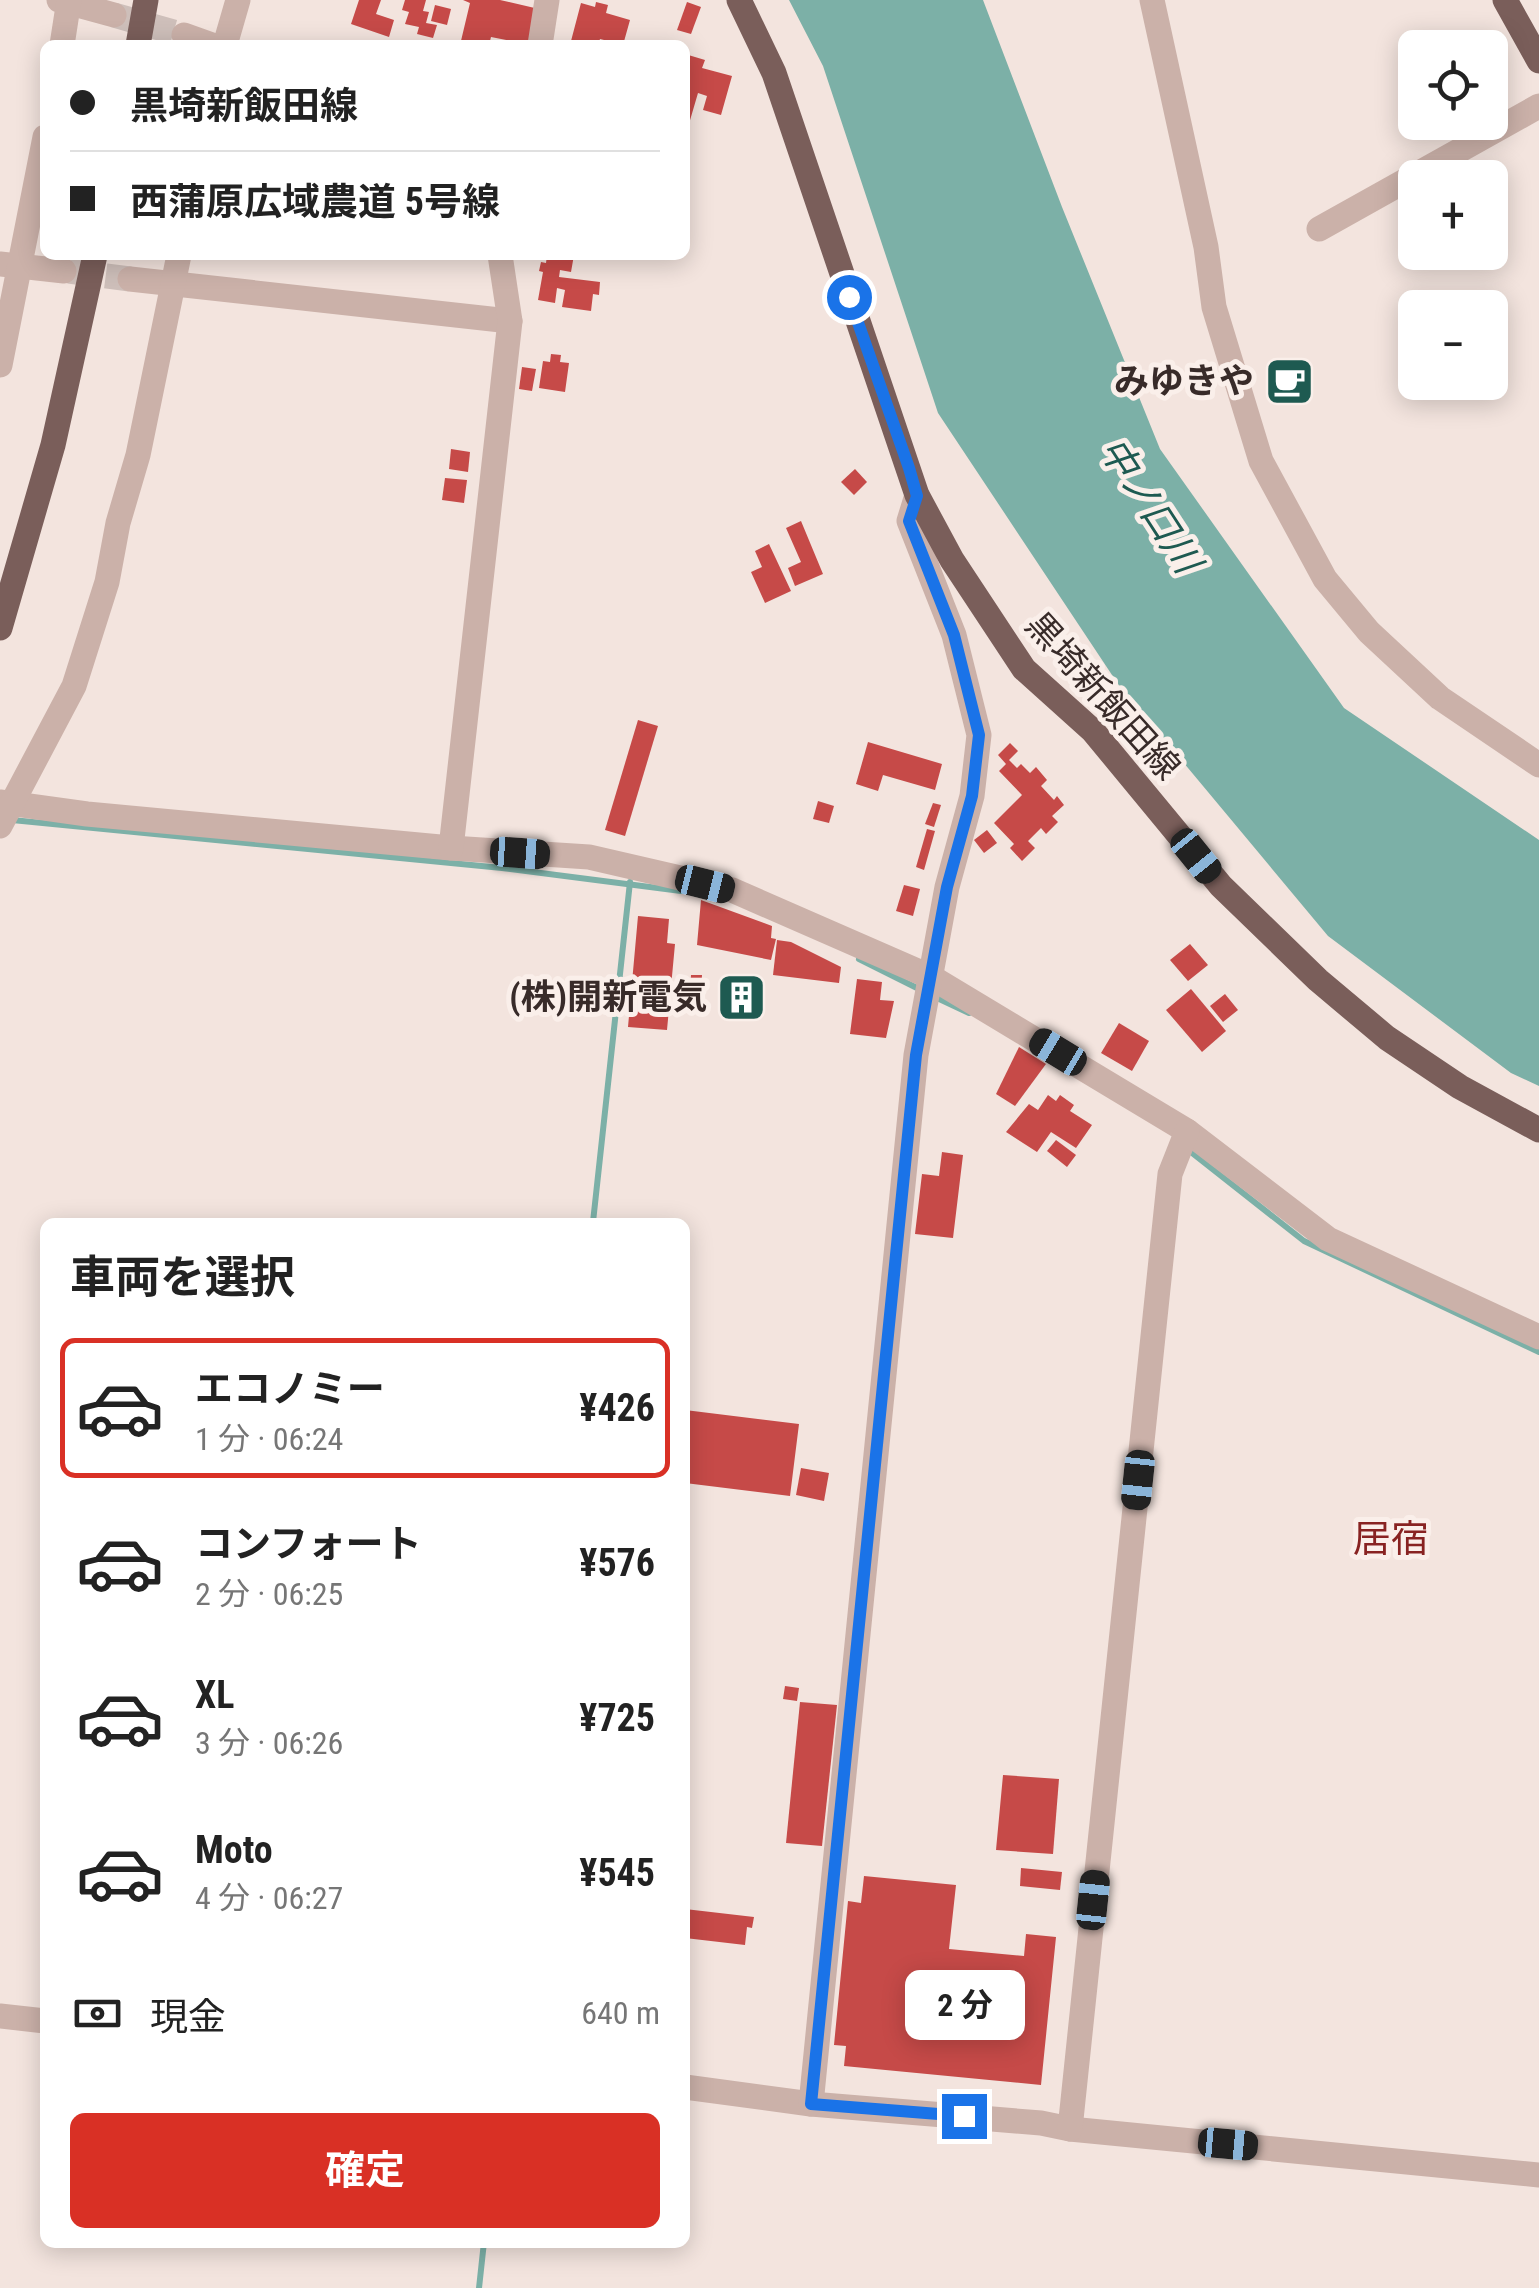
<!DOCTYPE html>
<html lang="ja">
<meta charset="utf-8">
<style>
:root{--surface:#fff;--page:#f6f6f6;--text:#222;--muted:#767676;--line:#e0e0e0;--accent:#d93025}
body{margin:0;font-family:"Roboto Condensed","Noto Sans JP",sans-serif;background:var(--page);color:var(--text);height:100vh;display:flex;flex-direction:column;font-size:38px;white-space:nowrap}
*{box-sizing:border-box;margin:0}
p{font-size:32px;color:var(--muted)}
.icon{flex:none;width:55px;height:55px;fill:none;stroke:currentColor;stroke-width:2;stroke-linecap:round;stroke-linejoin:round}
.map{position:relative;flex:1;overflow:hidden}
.details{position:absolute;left:40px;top:1218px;width:650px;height:1030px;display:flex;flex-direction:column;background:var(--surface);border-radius:15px;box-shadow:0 5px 25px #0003}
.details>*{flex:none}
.guide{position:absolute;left:40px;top:40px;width:650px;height:220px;border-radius:15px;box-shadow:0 5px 25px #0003;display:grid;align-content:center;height:220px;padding:0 30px;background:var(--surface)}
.buttons{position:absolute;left:1398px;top:30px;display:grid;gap:20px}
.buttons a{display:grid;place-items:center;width:110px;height:110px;border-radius:15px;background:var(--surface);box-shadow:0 5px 25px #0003;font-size:50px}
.end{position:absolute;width:45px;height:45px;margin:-22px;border:12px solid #1a73e8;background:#fff;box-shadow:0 0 0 5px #fff}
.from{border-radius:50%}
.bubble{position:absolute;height:70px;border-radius:15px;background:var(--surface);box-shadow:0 5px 25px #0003;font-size:32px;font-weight:700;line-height:70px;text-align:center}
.car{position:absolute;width:30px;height:60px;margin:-30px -15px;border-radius:12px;box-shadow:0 0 8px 2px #0007;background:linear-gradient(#222 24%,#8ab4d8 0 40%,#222 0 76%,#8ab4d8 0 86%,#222 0)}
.guide b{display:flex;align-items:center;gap:35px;height:95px;font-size:38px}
.guide b+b{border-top:2px solid var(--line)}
.guide i{width:25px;height:25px;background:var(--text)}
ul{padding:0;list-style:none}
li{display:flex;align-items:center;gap:30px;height:140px;margin:0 20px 15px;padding:0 10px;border:5px solid transparent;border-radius:15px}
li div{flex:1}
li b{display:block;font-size:38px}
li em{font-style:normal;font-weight:700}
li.on{border-color:var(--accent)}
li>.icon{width:90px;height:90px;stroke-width:1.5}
h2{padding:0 30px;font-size:45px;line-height:120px}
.pay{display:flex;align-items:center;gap:25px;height:110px;padding:0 30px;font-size:38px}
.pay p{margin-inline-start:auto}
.primary-button{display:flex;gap:20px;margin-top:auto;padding:20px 30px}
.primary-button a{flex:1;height:115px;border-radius:15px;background:var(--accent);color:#fff;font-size:40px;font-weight:700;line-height:115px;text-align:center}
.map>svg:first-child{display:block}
.water{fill:#7cb0a7}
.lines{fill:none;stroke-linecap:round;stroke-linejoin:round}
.stream{stroke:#7cb0a7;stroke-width:6}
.building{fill:#c64a48}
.minor-tunnel{stroke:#cebfba;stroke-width:25;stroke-dasharray:25 12;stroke-linecap:butt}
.minor{stroke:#cbb1a9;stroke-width:25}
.major{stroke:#7a5e5a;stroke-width:25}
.route{stroke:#1a73e8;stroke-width:12}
.labels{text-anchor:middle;stroke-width:10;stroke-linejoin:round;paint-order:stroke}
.poi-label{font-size:35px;font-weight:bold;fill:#382b29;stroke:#faefea;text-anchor:end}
.street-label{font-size:35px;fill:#382b29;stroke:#faefea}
.water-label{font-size:38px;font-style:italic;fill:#1e5a51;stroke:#faefea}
.neighbourhood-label{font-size:38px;fill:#882322;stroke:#faefea}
</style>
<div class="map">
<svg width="1539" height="2288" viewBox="0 0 1539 2288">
<rect width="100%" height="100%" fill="#f3e4de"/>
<polygon class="water" points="789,0 983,0 1062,207 1160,449 1344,708 1539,840 1539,1086 1511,1073 1328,936 1118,684 938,413 823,66"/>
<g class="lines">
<g class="stream">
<polyline points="12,820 502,868 681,891"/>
<polyline points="859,959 919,989"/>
<polyline points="935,997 969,1013"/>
<polyline points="1187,1149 1304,1241 1539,1352"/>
<polyline points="593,1222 630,882"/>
<polyline points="479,2288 484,2242"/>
</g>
</g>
<g class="building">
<polygon points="359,0 381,0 376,14 394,20 389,37 351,24"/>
<polygon points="405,0 426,0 423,11 429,12 426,23 437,25 433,38 417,34 419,27 405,24 409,12 402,10"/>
<polygon points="463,0 500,0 539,9 531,45 491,37 489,45 460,45 470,3"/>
<polygon points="596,2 608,5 606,13 630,20 623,45 607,45 608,41 600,39 598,45 571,41 581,3 595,7"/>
<polygon points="687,2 701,7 691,34 677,30"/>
<polygon points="435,5 451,9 447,25 431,21"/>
<polygon points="685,54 705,60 702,68 732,76 721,115 703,110 707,96 698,93 686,134"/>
<polygon points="547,255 574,255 571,272 560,270 559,277 600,282 599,295 593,294 591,311 562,307 565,290 557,288 555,303 538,300 543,272 539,271 541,262 546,263"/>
<polygon points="551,354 561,355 560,362 569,363 565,392 539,388 543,361 550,362"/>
<polygon points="1295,365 1307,386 1298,391 1294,384 1280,392 1272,378"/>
<polygon points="522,367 536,369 532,391 519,389"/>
<polygon points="451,449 470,452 468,472 449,469"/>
<polygon points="855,469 867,482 854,495 841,482"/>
<polygon points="445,478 467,480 464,503 442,500"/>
<polygon points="801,521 823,574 795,586 788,568 801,562 786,528"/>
<polygon points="769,544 791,591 765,603 751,572 762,567 755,551"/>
<polygon points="638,720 658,726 625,836 605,830"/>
<polygon points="868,742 942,764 935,790 883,775 878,791 856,784"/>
<polygon points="1010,743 1018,751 1009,760 1017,768 1021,764 1030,773 1036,767 1047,780 1041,786 1054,800 1057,796 1064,805 1052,816 1058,822 1046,834 1041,828 1028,841 1035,848 1022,861 1010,848 1014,844 994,823 1022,795 999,771 1006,764 998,755"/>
<polygon points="818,801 834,806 829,823 813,819"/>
<polygon points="933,803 941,805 934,827 925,824"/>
<polygon points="927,829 935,831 924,870 916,867"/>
<polygon points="987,830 997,843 984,853 974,840"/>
<polygon points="904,885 920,889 913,916 896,911"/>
<polygon points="701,900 772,926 771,938 776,939 771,960 697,945"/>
<polygon points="638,916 669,919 667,943 675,944 667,1030 628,1027"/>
<polygon points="777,940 791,942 841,967 839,983 773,975"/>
<polygon points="1190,944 1208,965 1188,981 1170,960"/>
<polygon points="691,975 702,975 700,1005 689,1004"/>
<polygon points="857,979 882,982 880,1000 894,1001 886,1038 850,1034"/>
<polygon points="721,983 765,988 762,1017 750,1016 751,1010 719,1006"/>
<polygon points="1191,989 1226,1031 1202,1052 1166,1010"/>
<polygon points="1225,994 1238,1010 1223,1022 1210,1006"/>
<polygon points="1119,1023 1149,1041 1132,1071 1101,1053"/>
<polygon points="1019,1047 1046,1064 1015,1106 996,1094"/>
<polygon points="1048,1095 1056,1101 1060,1095 1074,1105 1070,1111 1092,1125 1076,1148 1051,1132 1037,1152 1006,1132 1029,1104 1038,1110"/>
<polygon points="1056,1140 1076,1155 1067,1167 1047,1151"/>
<polygon points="942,1152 963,1155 953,1238 915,1234 922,1174 939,1176"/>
<polygon points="685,1410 799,1424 790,1496 685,1483"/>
<polygon points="801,1468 829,1473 824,1501 796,1495"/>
<polygon points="785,1686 799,1688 797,1701 783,1699"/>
<polygon points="800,1702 837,1705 822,1846 786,1843"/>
<polygon points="1003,1775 1059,1779 1053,1854 996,1850"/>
<polygon points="1021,1868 1062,1872 1060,1890 1020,1886"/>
<polygon points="864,1876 956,1885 949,1949 1024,1956 1026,1934 1056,1937 1041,2085 844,2066 846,2046 834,2045 848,1901 861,1903"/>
<polygon points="685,1909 754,1917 752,1928 747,1927 745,1945 685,1938"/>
</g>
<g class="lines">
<g class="minor-tunnel">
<polyline points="114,15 184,35"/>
<polyline points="69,271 130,279"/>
</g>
<g class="minor">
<polyline points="59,0 114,15"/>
<polyline points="1152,0 1206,247 1214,307 1261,461 1325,579 1369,632 1440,698 1539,765"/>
<polyline points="184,35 212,45"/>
<polyline points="62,45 69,0"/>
<polyline points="225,45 238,0"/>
<polyline points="540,45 547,0"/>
<polyline points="1319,229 1539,106"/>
<polyline points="0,264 64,271"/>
<polyline points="130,279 510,321"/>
<polyline points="0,365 45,137"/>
<polyline points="0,802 87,814 451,848 589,857 732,890 931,977 1187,1131 1328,1239 1539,1337"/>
<polyline points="0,826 74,686 107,582 118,523 138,455 179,255"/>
<polyline points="451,848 510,321 500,255"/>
<polyline points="0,2016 45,2021"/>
<polyline points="685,2087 811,2104 1041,2123 1070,2129 1539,2175"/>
<polyline points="811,2104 916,1055 947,887 972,796 979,735 954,635 909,521 917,495"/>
<polyline points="1070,2129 1170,1174 1187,1131"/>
</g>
<g class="major">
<polyline points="739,0 774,73 917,495 952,560 1024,669 1093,731 1221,886 1318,980 1387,1038 1460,1087 1539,1130"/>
<polyline points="1505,0 1539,61"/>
<polyline points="138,45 146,0"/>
<polyline points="0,628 53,445 95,255"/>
</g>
</g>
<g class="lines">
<polyline class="route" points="849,297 909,468 917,496 909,521 954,635 979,735 972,796 947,887 916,1055 811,2104 964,2116"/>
</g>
<defs>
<symbol id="cafe-square" viewBox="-11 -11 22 22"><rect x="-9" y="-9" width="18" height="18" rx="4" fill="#1e5a51" stroke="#faefea"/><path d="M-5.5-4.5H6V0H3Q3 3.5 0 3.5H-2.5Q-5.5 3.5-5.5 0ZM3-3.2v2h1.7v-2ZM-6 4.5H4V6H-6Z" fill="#fff"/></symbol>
<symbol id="building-square" viewBox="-11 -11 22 22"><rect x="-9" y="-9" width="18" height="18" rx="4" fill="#1e5a51" stroke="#faefea"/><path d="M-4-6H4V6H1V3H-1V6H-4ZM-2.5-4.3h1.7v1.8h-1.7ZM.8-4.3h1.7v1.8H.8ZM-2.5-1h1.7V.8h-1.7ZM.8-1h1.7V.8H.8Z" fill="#fff"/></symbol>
</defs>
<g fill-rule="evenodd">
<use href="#cafe-square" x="1262" y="354" width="55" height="55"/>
<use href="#building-square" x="714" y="970" width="55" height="55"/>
</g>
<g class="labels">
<g class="poi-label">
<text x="1254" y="393">みゆきや</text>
<text x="707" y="1009">(株)開新電気</text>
</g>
<g class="street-label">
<text transform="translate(1103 696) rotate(48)" y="12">黒埼新飯田線</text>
</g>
<g class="water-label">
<text transform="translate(1150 505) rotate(57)" y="13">中ノ口川</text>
</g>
<g class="neighbourhood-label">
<text x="1391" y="1552">居宿</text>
</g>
</g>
</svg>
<div class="buttons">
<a><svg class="icon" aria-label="locate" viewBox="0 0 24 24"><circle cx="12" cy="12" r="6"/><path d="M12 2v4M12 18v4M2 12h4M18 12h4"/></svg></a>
<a>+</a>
<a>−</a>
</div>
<i class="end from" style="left:849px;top:297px"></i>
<i class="end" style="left:964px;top:2116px"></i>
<div class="bubble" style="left:905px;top:1970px;width:120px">2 分</div>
<i class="car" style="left:520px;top:853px;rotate:94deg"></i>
<i class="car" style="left:1196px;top:856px;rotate:141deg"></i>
<i class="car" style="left:705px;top:884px;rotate:104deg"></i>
<i class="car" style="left:1058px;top:1052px;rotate:301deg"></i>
<i class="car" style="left:1138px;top:1480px;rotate:186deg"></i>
<i class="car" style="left:1093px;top:1900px;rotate:6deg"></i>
<i class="car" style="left:1228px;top:2144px;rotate:95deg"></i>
<div class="guide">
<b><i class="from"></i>黒埼新飯田線</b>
<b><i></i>西蒲原広域農道 5号線</b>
</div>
<section class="details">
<h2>車両を選択</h2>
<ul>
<li class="on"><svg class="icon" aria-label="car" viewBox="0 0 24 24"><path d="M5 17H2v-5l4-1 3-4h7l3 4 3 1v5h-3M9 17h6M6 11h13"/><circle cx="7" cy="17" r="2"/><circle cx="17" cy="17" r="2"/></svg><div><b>エコノミー</b><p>1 分 · 06:24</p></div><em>¥426</em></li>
<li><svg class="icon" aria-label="car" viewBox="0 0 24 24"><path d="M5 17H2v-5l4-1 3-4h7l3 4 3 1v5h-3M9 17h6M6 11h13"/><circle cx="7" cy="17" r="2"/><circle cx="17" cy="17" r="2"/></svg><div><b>コンフォート</b><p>2 分 · 06:25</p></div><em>¥576</em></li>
<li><svg class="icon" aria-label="car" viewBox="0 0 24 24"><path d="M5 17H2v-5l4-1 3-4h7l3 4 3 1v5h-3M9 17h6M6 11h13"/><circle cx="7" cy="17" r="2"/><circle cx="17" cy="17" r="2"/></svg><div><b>XL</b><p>3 分 · 06:26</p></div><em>¥725</em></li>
<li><svg class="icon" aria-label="car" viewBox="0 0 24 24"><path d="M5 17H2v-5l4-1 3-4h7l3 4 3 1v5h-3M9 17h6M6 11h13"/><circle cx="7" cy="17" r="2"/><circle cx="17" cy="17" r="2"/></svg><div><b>Moto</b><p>4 分 · 06:27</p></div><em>¥545</em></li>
</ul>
<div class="pay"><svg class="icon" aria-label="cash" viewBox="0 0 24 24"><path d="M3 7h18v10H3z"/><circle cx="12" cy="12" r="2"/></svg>現金<p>640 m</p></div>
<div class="primary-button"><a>確定</a></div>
</section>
</div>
